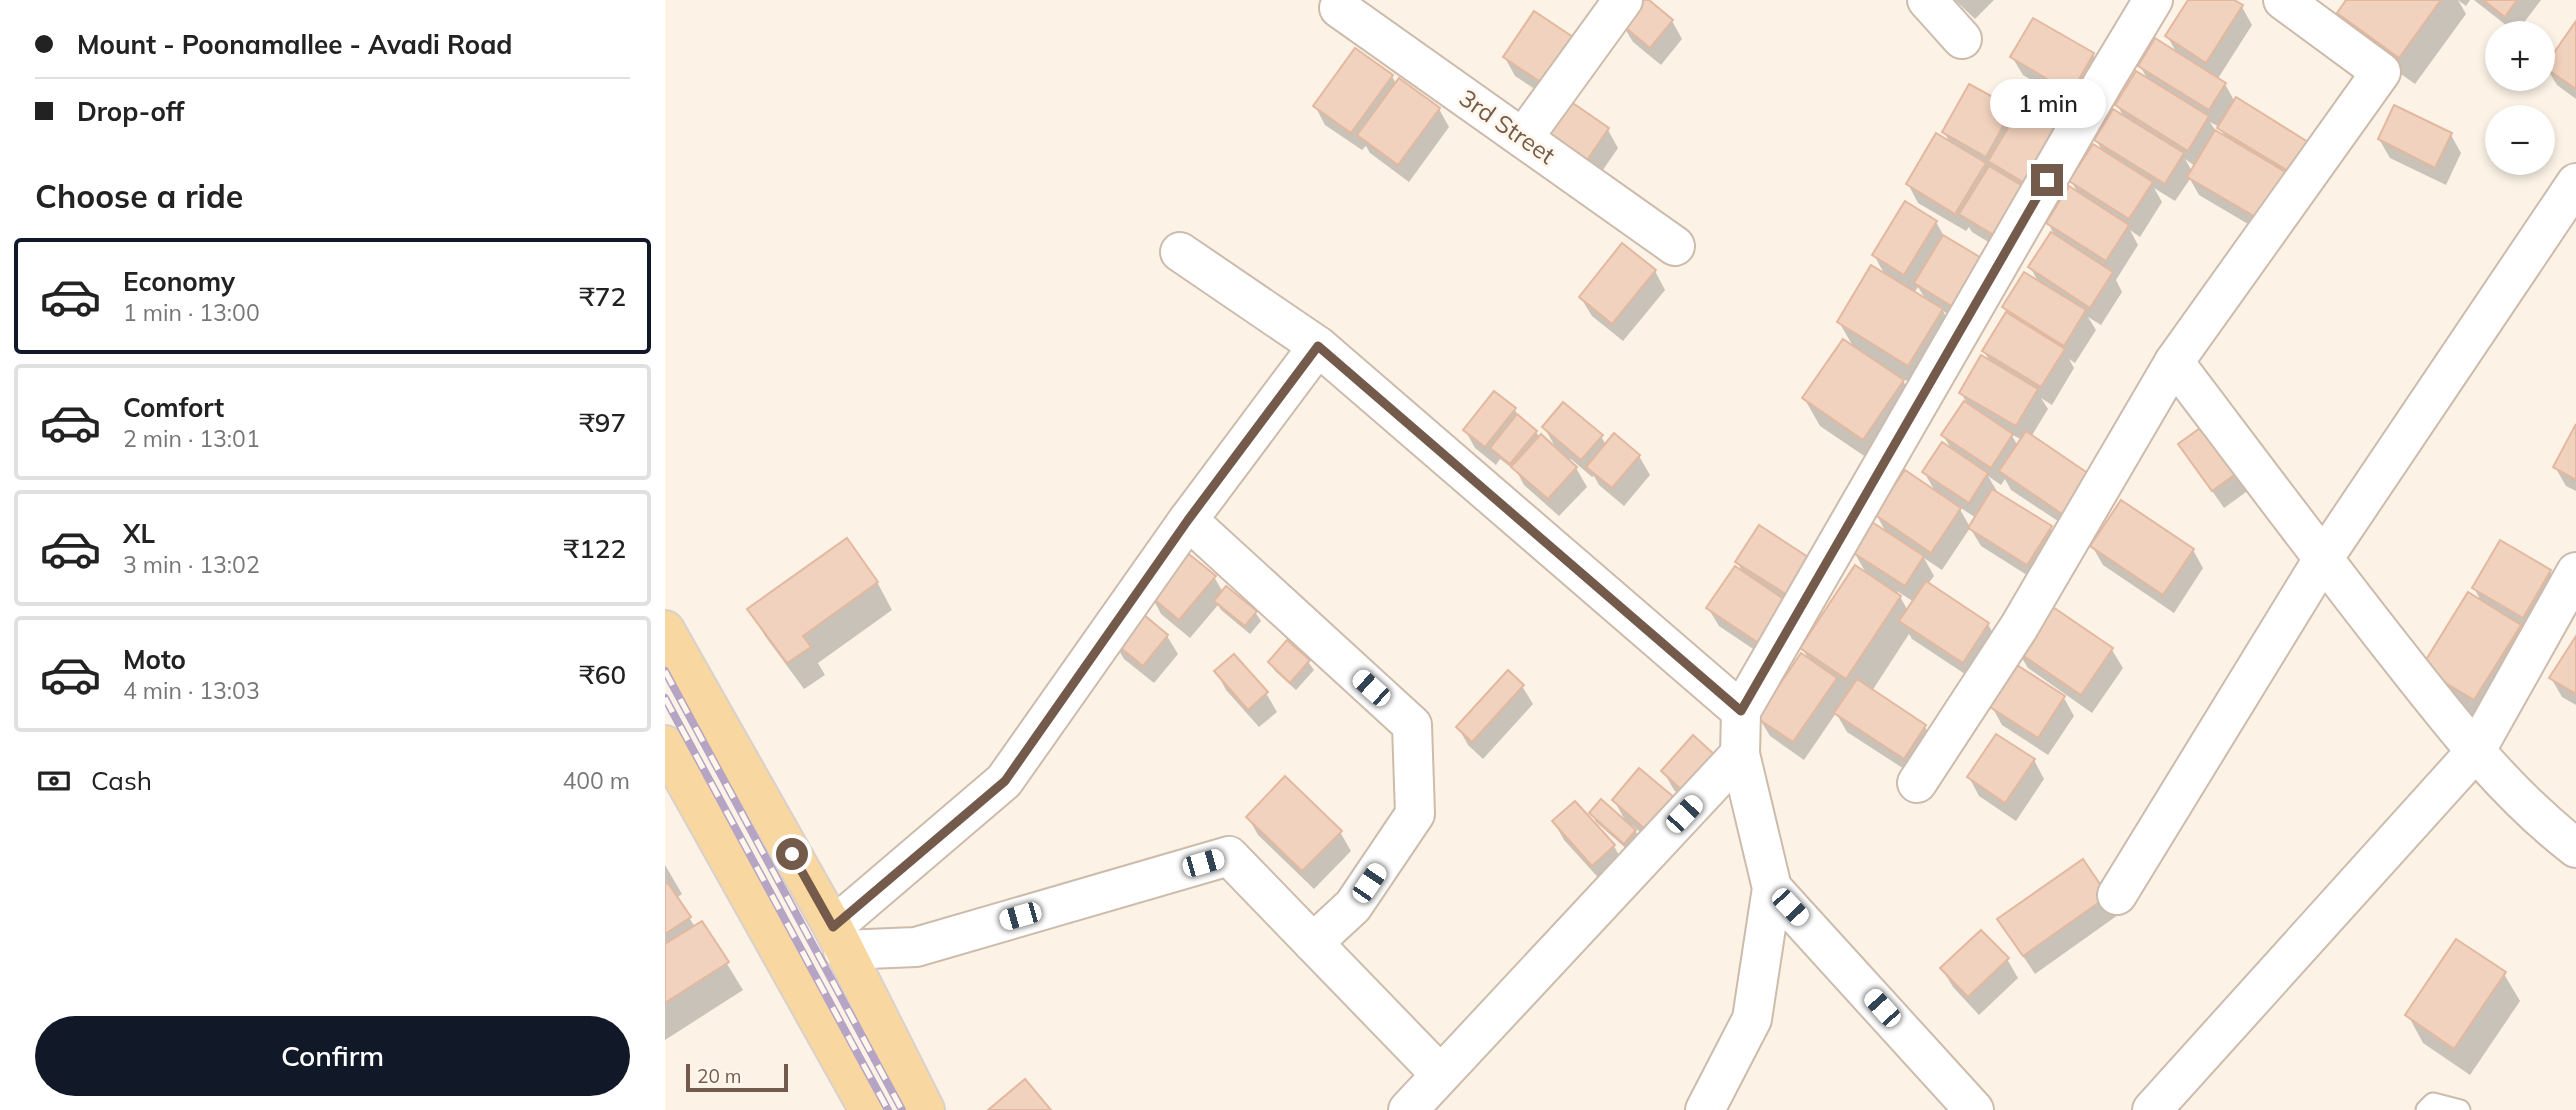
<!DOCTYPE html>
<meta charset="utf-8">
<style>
:root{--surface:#fff;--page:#f2f2f2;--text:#222;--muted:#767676;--line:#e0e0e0;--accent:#111827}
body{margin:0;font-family:Mulish,sans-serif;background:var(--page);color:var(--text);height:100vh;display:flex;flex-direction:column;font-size:26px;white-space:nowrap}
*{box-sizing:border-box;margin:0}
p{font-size:23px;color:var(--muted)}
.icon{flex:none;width:38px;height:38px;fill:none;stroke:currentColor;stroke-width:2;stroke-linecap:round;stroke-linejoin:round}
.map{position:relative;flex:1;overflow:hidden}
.side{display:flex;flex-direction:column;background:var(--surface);width:665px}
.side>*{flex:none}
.top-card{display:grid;align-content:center;height:154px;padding:0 35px;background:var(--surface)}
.fabs{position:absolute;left:1820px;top:21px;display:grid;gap:14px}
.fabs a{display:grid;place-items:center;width:70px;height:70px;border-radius:50%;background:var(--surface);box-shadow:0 4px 10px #0003;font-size:35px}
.scale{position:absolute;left:21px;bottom:18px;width:102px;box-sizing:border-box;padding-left:7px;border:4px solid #745a4b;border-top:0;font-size:19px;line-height:24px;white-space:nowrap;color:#745a4b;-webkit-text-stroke:5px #fff7ec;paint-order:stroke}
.end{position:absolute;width:32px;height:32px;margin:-16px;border:9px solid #745a4b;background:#fff;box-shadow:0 0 0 4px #fff}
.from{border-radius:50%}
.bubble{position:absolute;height:49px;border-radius:24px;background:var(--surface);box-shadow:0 4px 10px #0003;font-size:23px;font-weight:600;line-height:49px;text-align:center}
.car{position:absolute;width:21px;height:42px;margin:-21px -10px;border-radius:9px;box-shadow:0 0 5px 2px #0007;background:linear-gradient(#fff 24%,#345 0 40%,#fff 0 76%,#345 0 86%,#fff 0)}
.top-card b{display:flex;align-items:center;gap:24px;height:66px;font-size:26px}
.top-card b+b{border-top:2px solid var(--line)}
.top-card i{width:18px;height:18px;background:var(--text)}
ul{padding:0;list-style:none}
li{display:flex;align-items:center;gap:21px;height:116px;margin:0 14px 10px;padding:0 21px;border:4px solid var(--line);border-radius:7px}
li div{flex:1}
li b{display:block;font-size:26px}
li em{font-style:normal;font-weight:600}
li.selected{border-color:var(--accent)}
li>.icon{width:63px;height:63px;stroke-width:1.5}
h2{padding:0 35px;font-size:32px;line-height:84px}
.pay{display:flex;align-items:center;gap:18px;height:77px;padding:0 35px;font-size:26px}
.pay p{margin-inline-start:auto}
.button{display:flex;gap:14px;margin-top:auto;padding:14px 35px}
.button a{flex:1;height:80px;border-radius:42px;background:var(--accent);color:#fff;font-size:28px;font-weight:600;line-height:80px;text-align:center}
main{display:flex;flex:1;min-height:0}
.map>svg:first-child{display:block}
.shadow{fill:#0003;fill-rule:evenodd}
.building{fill:#f1d2be;stroke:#e3b89f;stroke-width:2}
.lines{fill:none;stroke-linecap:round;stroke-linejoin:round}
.service-casing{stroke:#cdbbac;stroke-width:23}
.minor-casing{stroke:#cdbbac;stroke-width:42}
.primary-casing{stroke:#d8d1cd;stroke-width:42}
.service{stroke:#fff;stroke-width:19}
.minor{stroke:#fff;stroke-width:38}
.primary{stroke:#f9d7a0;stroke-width:38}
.rail-casing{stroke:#b6a4c5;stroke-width:8}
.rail{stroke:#fff7ec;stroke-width:5;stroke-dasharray:16;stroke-linecap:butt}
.route{stroke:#745a4b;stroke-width:9}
.labels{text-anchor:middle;stroke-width:6;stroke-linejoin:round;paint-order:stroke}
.street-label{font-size:24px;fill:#745a4b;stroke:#fff7ec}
</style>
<main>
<section class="side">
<div class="top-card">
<b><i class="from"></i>Mount - Poonamallee - Avadi Road</b>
<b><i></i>Drop-off</b>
</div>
<h2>Choose a ride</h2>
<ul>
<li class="selected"><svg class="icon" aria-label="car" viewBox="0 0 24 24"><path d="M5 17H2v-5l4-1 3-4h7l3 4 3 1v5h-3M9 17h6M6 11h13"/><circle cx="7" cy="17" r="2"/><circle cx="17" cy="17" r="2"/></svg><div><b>Economy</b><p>1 min · 13:00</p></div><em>₹72</em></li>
<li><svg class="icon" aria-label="car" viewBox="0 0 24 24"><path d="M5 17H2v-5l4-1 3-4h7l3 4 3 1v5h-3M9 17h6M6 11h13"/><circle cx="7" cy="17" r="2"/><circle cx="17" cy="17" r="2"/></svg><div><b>Comfort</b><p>2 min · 13:01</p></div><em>₹97</em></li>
<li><svg class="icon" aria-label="car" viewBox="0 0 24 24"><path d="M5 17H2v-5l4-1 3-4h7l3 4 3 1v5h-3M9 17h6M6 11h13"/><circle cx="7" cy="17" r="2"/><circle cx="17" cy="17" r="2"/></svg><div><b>XL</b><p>3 min · 13:02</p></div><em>₹122</em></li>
<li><svg class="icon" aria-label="car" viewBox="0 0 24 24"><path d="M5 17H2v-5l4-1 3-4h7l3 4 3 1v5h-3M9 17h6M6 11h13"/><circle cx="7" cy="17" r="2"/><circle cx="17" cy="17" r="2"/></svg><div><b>Moto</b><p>4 min · 13:03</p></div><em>₹60</em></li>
</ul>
<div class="pay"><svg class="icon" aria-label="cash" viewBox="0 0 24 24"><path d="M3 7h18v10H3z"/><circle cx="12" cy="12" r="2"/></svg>Cash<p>400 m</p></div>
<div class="button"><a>Confirm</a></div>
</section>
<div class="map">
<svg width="1911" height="1110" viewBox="0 0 1911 1110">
<rect width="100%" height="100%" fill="#fcf3e6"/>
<g class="shadow">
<polygon points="981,0 1007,21 1017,39 996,65 968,42 957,24"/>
<polygon points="1290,0 1329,0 1310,19"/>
<path d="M1525 0H1566L1577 7 1587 25 1552 80 1560 84 1570 102 1642 143 1605 237 1534 195 1525 179 1510 201 1489 188 1497 202 1475 237 1465 230 1473 245 1451 280 1457 292 1436 325 1423 317 1431 330 1410 363 1404 359 1409 368 1387 405 1376 398 1383 409 1366 437 1423 475 1408 531 1346 490 1340 479 1336 485 1323 476 1333 493 1385 527 1396 546 1373 582 1316 546 1305 528 1277 570 1259 558 1269 576 1263 584 1323 624 1333 643 1309 680 1247 639 1244 634 1207 691 1260 727 1271 745 1250 776 1182 732 1171 713 1139 760 1105 736 1094 718 1144 660 1137 648 1202 575 1189 552 1222 534 1211 514 1271 493 1259 472 1288 452 1278 435 1304 407 1296 393 1326 364 1319 351 1342 313 1339 307 1374 283 1365 267 1391 238 1383 223 1414 195 1406 181 1438 152 1431 140 1459 117 1452 105 1483 80 1475 66 1513 55 1502 36ZM1545 122 1554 127 1561 138 1552 133ZM1520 159 1530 166 1527 171ZM1346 434 1357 440 1353 446ZM1293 506 1311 518 1305 527ZM1232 591 1249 602 1243 611Z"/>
<polygon points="1683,0 1805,0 1801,6 1793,0 1801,14 1750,84 1690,41 1674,13"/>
<polygon points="1809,0 1876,0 1851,33"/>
<polygon points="1911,24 1911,99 1892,85 1881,67"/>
<polygon points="907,38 888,101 850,76 840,58"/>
<polygon points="1428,54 1438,73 1417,110 1358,75 1347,57"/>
<polygon points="727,76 731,84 774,109 784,127 744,182 705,153 701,146 697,150 660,125 650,106"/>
<polygon points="1346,110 1351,117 1393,133 1343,254 1307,232 1304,227 1301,231 1253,203 1243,184 1286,145 1279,132"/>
<polygon points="943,130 953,148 931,180 880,133"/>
<polygon points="1786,135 1796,153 1781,185 1725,158 1714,139"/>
<path d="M1271 222 1280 238 1299 324 1278 311 1293 337 1259 392 1236 377 1254 409 1214 466 1155 426 1139 398 1189 348 1174 322 1221 277 1209 255ZM1253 287 1261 300 1249 293Z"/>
<polygon points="990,271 1000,290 958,341 927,316 916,298"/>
<polygon points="830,393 850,410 856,421 871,432 875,438 892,450 879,427 936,436 941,445 949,436 974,456 985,475 959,506 934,485 929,476 927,477 906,459 903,461 911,468 922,487 894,516 859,485 852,472 835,459 831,465 810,448 800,430"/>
<polygon points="1911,428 1911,491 1901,486 1890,467"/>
<polygon points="1515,445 1577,469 1588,487 1559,508"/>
<polygon points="1427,546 1528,550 1538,568 1509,613 1438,565"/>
<polygon points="1145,560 1106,661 1054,626 1043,608 1078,573 1072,562"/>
<polygon points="1885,571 1895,589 1869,635 1855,628 1870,653 1825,727 1774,695 1758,668 1817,603 1809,588"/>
<polygon points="549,577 558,592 590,612 596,621 585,634 556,610 553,605 525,638 496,614 486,595"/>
<polygon points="212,582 227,610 153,663 160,675 139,689 100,636 85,609"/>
<polygon points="502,636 513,654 489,683 459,659 448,640"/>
<polygon points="1911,639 1911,705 1897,697 1886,678"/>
<polygon points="1352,650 1447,650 1458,668 1427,713 1363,668"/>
<polygon points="605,662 643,662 649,670 631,690 610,671"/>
<polygon points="551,671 601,693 612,712 594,727 561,690"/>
<polygon points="857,686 868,704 818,759 803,745 793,727"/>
<polygon points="1399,698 1409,716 1383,755 1337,725 1327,707"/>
<polygon points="1369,760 1379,779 1351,821 1314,796 1304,777"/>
<polygon points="975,770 993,847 967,825 975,839 965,852 931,822 926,813 962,824 949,800"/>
<polygon points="998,771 1060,775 1029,808 1009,790"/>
<polygon points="910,803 949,846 959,865 939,884 899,840 889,822"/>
<polygon points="583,817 675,832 686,851 649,889 593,835"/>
<polygon points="0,865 17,894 11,898 30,927 37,923 78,990 0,1040"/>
<polygon points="1442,897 1453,915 1370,974 1334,920"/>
<polygon points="1342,959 1353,978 1314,1015 1288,987 1277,969"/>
<polygon points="1839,974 1855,1001 1805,1075 1758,1043 1743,1015"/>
</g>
<g class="building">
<polygon points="974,0 984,0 1008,20 985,48 955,23"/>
<polygon points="1523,0 1569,0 1578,5 1541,63 1500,36"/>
<polygon points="1681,0 1776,0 1734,58 1672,13"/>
<polygon points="1818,0 1852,0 1840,17"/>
<polygon points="869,11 908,37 877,83 838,57"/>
<polygon points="1368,18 1429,53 1406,93 1345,57"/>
<polygon points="1911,21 1911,89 1879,67"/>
<polygon points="1490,38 1561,83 1544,110 1473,66"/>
<polygon points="690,48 728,75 686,133 648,106"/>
<polygon points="1471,71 1544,116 1523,151 1450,105"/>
<polygon points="734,78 775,108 733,165 692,135"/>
<polygon points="1304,84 1348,108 1321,157 1277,132"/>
<polygon points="1571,97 1643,142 1625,172 1552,128"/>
<polygon points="902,99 944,128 920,163 878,133"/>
<polygon points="1729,105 1787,133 1770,168 1713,139"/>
<polygon points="1355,108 1394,132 1363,185 1323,161"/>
<polygon points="1448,109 1519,153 1500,184 1429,140"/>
<polygon points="1550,130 1622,173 1594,219 1522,177"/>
<polygon points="1271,133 1321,163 1290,214 1241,184"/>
<polygon points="1428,144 1488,182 1464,219 1404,181"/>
<polygon points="1324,166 1361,188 1332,237 1294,214"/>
<polygon points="1404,186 1464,225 1441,261 1381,223"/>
<polygon points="1240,201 1272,221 1239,275 1207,255"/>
<polygon points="1386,232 1448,272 1425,308 1363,267"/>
<polygon points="1278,235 1318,259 1288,307 1249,283"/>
<polygon points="957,243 991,270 947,324 914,297"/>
<polygon points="1206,265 1278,309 1243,366 1172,322"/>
<polygon points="1359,272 1421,310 1399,346 1337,307"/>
<polygon points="1341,312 1400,349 1376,387 1317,351"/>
<polygon points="1178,339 1239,380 1198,440 1137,398"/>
<polygon points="1316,355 1373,389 1351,426 1294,393"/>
<polygon points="829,391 851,408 820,447 798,430"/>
<polygon points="1299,401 1348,434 1326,468 1276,435"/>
<polygon points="898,402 938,435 916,460 877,427"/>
<polygon points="852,414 872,431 845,464 825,448"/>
<polygon points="1545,421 1579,468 1547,491 1513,444"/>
<polygon points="1911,424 1911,480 1888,467"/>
<polygon points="1361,431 1424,474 1397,514 1334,471"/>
<polygon points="949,433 975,455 947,488 921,467"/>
<polygon points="876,434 912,467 883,499 846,467"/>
<polygon points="1277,442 1323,473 1304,503 1257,472"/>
<polygon points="1240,470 1296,508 1266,553 1209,514"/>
<polygon points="1327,489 1387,526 1362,565 1303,528"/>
<polygon points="1456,500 1529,549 1498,595 1425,546"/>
<polygon points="1207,522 1259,556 1240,586 1187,552"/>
<polygon points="1094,525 1146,559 1122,595 1070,562"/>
<polygon points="182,538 213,582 138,636 146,647 122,663 82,609"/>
<polygon points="1835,540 1886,570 1858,618 1807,588"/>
<polygon points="520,551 551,576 514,620 484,595"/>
<polygon points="1190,565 1236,596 1181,679 1135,648"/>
<polygon points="1070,566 1123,602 1095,644 1041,608"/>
<polygon points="1261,581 1324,623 1298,663 1234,621"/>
<polygon points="561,586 592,611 580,626 549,601"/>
<polygon points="1803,592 1856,625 1809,700 1756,668"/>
<polygon points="1382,603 1448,648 1416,695 1350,650"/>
<polygon points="472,609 503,635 478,666 446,640"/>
<polygon points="1911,636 1911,694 1884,678"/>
<polygon points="622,640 645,660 625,683 603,662"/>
<polygon points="1136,653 1172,678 1128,742 1092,718"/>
<polygon points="569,654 603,692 583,710 549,671"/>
<polygon points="1352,665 1400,696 1373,738 1325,707"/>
<polygon points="843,670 859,685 807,742 791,727"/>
<polygon points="1192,679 1261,725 1239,759 1169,713"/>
<polygon points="1331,734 1370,759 1340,803 1302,777"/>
<polygon points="1028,735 1050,755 1018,791 996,771"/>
<polygon points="974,768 1010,798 981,830 947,800"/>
<polygon points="620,776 677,831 637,871 581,817"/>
<polygon points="936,799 971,830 959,844 924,813"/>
<polygon points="910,801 950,845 927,866 887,821"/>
<polygon points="1418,859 1443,896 1358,956 1332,919"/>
<polygon points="3,883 26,917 0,934 0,884"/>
<polygon points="37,921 64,962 0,1003 0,944"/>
<polygon points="1316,930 1344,958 1303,997 1275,968"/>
<polygon points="1791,939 1841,972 1789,1049 1740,1015"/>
<polygon points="360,1079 386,1110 323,1110"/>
</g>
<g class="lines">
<defs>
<polyline id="service" points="1761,1110 1768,1103 1795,1110"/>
<g id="minor">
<polyline points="1262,0 1297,39"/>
<polyline points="674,8 1010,246"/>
<polyline points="858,138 958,0"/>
<polyline points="515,252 653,346 1076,711 1075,754 1107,888 1087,1019 1040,1110"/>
<path d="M1509 362C1581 457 1652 552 1725 645 1782 717 1837 791 1911 848"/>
<polyline points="523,520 747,725 750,814 688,906 648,943"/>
<polyline points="1076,711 1438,83 1488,0"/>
<polyline points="1252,783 1354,627 1509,362 1716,72 1618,0"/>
<polyline points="1107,888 1309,1110"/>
<polyline points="1452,895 1658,559 1911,183"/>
<polyline points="168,927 339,781 523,520 653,346"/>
<polyline points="178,950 251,947 564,856 775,1074"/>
<polyline points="743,1110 1075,754"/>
<polyline points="1487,1110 1810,752 1911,572"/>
</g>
<g id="primary">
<polyline points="0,630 168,927 260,1110"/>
<polyline points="0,745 204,1110"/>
</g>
</defs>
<use href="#service" class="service-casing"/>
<use href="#minor" class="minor-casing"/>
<use href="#primary" class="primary-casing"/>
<use href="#service" class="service"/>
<use href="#minor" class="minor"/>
<use href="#primary" class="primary"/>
<defs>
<g id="rail">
<polyline points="0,671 237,1110"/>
<polyline points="0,698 223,1110"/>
</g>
</defs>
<use href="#rail" class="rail-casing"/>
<use href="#rail" class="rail"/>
</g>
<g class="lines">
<polyline class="route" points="127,854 168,927 340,781 523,520 653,346 1076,711 1382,180"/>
</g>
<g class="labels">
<g class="street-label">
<text transform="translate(842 127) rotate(35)" y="8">3rd Street</text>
</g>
</g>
</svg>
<div class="fabs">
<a>+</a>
<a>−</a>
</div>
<div class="scale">20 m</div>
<i class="end from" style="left:127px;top:854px"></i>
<i class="end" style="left:1382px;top:180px"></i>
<div class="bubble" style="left:1325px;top:79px;width:116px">1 min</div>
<i class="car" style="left:706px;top:688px;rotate:312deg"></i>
<i class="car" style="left:1019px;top:814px;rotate:43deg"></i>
<i class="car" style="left:538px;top:863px;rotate:74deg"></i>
<i class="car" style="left:704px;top:883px;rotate:34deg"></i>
<i class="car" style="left:1125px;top:907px;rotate:137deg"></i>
<i class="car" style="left:355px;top:916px;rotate:254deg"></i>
<i class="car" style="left:1217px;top:1008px;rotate:318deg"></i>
</div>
</main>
